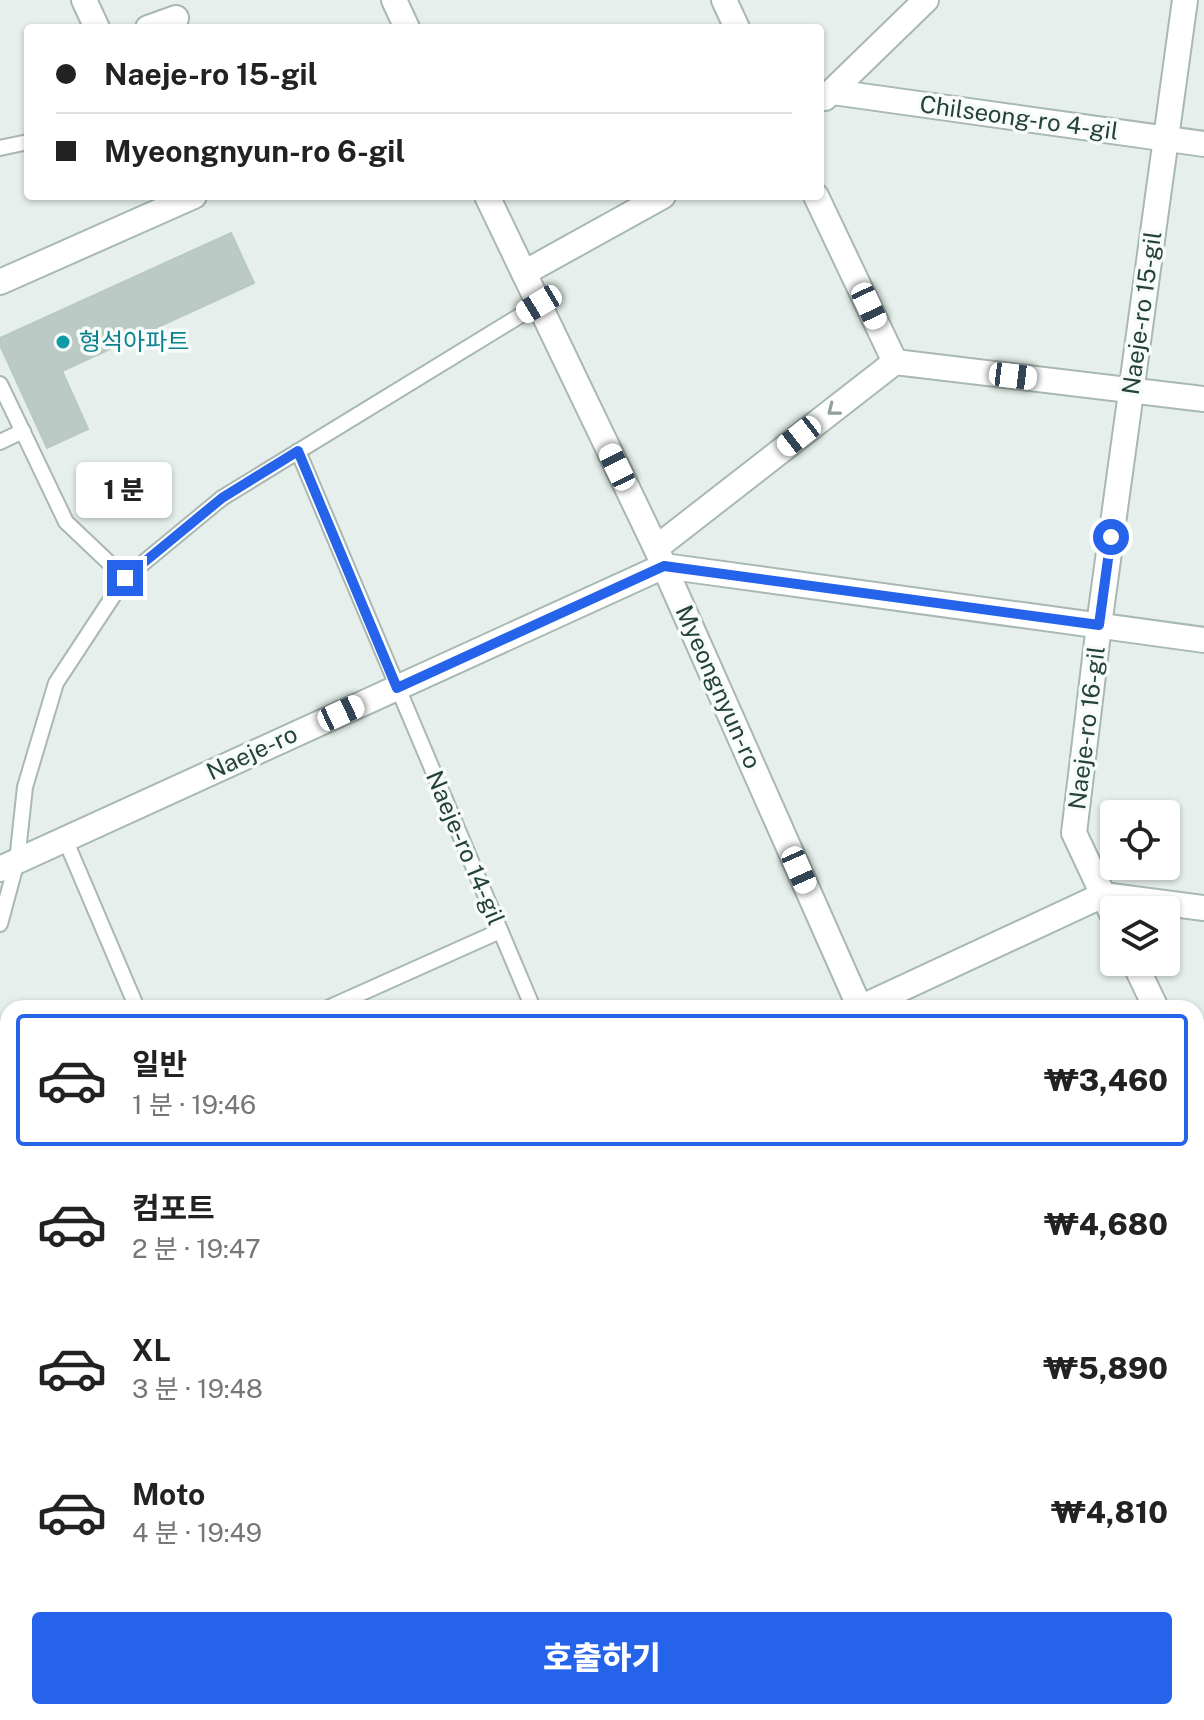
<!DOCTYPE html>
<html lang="ko">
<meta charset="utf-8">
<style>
:root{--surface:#fff;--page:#f6f6f6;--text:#222;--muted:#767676;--line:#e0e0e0;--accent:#2563eb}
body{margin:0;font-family:"Public Sans","Noto Sans KR",sans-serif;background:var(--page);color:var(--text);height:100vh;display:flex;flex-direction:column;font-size:30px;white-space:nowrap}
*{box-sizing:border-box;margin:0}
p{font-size:26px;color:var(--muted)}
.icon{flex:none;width:44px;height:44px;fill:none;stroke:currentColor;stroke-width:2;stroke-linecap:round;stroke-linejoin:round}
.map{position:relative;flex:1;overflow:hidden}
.panel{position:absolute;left:0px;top:1000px;width:1204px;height:720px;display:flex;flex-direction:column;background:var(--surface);border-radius:24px 24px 0 0;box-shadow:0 2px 6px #0004}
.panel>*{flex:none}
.guide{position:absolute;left:24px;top:24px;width:800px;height:176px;border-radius:8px;box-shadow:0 2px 6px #0004;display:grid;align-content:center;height:176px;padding:0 32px;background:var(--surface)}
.buttons{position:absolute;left:1100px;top:800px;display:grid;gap:16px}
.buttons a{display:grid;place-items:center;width:80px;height:80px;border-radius:8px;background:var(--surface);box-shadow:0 2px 6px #0004;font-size:40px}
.end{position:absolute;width:36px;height:36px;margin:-18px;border:10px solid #2563eb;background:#fff;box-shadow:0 0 0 4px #fff}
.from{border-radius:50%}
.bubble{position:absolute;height:56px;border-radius:8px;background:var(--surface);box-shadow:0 2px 6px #0004;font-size:26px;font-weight:800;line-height:56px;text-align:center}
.car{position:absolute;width:24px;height:48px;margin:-24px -12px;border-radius:10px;box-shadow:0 0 6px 2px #0007;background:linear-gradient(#fff 24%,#345 0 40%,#fff 0 76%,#345 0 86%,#fff 0)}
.guide b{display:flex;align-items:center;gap:28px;height:76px;font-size:30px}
.guide b+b{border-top:2px solid var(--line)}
.guide i{width:20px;height:20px;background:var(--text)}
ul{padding:14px 0 0;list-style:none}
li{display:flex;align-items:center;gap:24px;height:132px;margin:0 16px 12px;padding:0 16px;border:4px solid transparent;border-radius:8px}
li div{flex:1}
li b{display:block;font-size:30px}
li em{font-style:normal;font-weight:800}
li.selected{border-color:var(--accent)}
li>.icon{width:72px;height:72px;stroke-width:1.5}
.action{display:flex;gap:16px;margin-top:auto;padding:16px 32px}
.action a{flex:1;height:92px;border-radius:8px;background:var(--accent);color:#fff;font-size:32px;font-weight:800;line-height:92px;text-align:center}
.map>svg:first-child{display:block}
.built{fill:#d4dfda}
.building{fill:#bbcac4;stroke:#b8c9c2;stroke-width:2}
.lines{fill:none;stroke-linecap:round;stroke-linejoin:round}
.service-casing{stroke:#a8b8b2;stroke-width:18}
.minor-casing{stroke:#a8b8b2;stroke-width:28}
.tertiary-casing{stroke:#a8b8b2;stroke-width:28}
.service{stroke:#fff;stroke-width:14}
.minor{stroke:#fff;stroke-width:24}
.tertiary{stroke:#fff;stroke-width:24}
.oneway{stroke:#92a09c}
.route{stroke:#2563eb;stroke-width:10}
.culture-dot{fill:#0f9aa8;stroke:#f7fbf9;stroke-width:3}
.labels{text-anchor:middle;stroke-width:7;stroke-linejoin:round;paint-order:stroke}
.street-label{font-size:24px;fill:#24423a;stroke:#f7fbf9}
.culture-label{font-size:24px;fill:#0d838f;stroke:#f7fbf9;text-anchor:start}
</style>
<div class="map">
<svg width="1204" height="1720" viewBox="0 0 1204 1720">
<rect width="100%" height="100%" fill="#e6efeb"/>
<polygon class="built" points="8,1710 909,1712 917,1720 0,1720 0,1714"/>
<g class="building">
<polygon points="231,233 254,283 62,371 88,429 47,448 0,345 0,338"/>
<polygon points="107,1712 193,1712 197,1720 90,1720"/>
<polygon points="600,1712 680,1712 688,1720 608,1720"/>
<polygon points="804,1712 883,1712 891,1720 812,1720"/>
</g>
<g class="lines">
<defs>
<g id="service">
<polyline points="0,148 28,142"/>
<polyline points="0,384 66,522 125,578"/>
<polyline points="0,442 23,431"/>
<polyline points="298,451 533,1008"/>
<polyline points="65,839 137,1008"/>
<polyline points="0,924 17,861 25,787 56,683 125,578 222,498 539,304"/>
<polyline points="328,1008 500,931"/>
<polyline points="0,1154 8,1151"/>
<polyline points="0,1402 8,1398"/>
<polyline points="0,1592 8,1588"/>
<polyline points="1196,1629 1204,1626"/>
<polyline points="922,1712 929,1720"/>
</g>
<g id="minor">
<polyline points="84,0 97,28"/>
<polyline points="724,0 737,28"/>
<polyline points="148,28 176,18"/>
<polyline points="833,92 1204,144"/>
<polyline points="825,98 926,0"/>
<polyline points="816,196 895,362"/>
<polyline points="524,273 663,196"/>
<polyline points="0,282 194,196"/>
<polyline points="656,548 895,362 1204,399"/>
<polyline points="1114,918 1074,833 1099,625 1185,0"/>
<polyline points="1134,962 1156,1008"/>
<polyline points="860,1008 1103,895 1204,908"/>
<polyline points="1196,1094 1204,1111"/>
<polyline points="1196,1593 1204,1566"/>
</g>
<g id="tertiary">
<polyline points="394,0 407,28"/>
<polyline points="487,196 656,548 860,1008"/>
<polyline points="0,869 664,566 1204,640"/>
<polyline points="1172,1712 1176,1720"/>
</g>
</defs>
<use href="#service" class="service-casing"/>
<use href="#minor" class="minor-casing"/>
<use href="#tertiary" class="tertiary-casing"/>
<use href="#service" class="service"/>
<use href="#minor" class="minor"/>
<use href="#tertiary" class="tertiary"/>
</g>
<defs><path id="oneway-chevron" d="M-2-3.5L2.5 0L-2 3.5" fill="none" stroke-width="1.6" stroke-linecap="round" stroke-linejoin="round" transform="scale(2)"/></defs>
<use class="oneway" href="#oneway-chevron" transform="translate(833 410) rotate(142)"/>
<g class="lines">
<polyline class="route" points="125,578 222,498 298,451 397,688 664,566 1099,625 1111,537"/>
</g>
<circle class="culture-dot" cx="63" cy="342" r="8"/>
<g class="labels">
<g class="street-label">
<text transform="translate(1019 118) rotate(8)" y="8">Chilseong-ro 4-gil</text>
<text transform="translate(1142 313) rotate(-82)" y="8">Naeje-ro 15-gil</text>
<text transform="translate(718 687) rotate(66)" y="8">Myeongnyun-ro</text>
<text transform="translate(1087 728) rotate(-83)" y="8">Naeje-ro 16-gil</text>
<text transform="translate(252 753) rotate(-25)" y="8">Naeje-ro</text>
<text transform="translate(465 848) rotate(67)" y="8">Naeje-ro 14-gil</text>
</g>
<g class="culture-label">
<text x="79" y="350">형석아파트</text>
</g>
</g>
</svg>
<div class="buttons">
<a><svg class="icon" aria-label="locate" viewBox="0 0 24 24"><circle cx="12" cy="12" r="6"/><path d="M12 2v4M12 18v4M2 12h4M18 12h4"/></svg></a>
<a><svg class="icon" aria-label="layers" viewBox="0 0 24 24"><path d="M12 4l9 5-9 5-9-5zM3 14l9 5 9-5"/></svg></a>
</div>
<i class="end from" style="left:1111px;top:537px"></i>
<i class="end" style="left:125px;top:578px"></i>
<div class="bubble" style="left:76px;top:462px;width:96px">1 분</div>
<i class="car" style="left:539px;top:304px;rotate:239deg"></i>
<i class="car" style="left:869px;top:306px;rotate:155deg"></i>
<i class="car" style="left:1013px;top:376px;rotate:97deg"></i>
<i class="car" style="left:799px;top:436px;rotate:232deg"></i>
<i class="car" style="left:617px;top:467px;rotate:334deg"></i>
<i class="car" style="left:341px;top:713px;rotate:65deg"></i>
<i class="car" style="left:799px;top:870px;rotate:156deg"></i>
<div class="guide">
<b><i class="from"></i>Naeje-ro 15-gil</b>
<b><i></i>Myeongnyun-ro 6-gil</b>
</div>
<section class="panel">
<ul>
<li class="selected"><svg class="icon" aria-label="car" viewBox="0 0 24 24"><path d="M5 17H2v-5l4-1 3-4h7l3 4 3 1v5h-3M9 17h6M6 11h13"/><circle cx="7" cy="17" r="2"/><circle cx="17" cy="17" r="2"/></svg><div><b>일반</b><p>1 분 · 19:46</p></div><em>₩3,460</em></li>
<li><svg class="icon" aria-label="car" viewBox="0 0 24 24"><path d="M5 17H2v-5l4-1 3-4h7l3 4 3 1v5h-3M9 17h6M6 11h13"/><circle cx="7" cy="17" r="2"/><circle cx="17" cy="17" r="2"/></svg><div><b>컴포트</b><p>2 분 · 19:47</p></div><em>₩4,680</em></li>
<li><svg class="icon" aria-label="car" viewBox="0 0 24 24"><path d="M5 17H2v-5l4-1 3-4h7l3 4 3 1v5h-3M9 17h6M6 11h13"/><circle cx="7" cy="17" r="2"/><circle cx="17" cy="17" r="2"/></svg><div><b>XL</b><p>3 분 · 19:48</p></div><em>₩5,890</em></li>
<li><svg class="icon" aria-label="car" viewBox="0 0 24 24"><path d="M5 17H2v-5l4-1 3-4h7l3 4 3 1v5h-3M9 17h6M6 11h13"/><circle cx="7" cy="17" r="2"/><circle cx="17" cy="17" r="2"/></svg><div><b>Moto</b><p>4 분 · 19:49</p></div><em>₩4,810</em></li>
</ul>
<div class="action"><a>호출하기</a></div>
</section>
</div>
